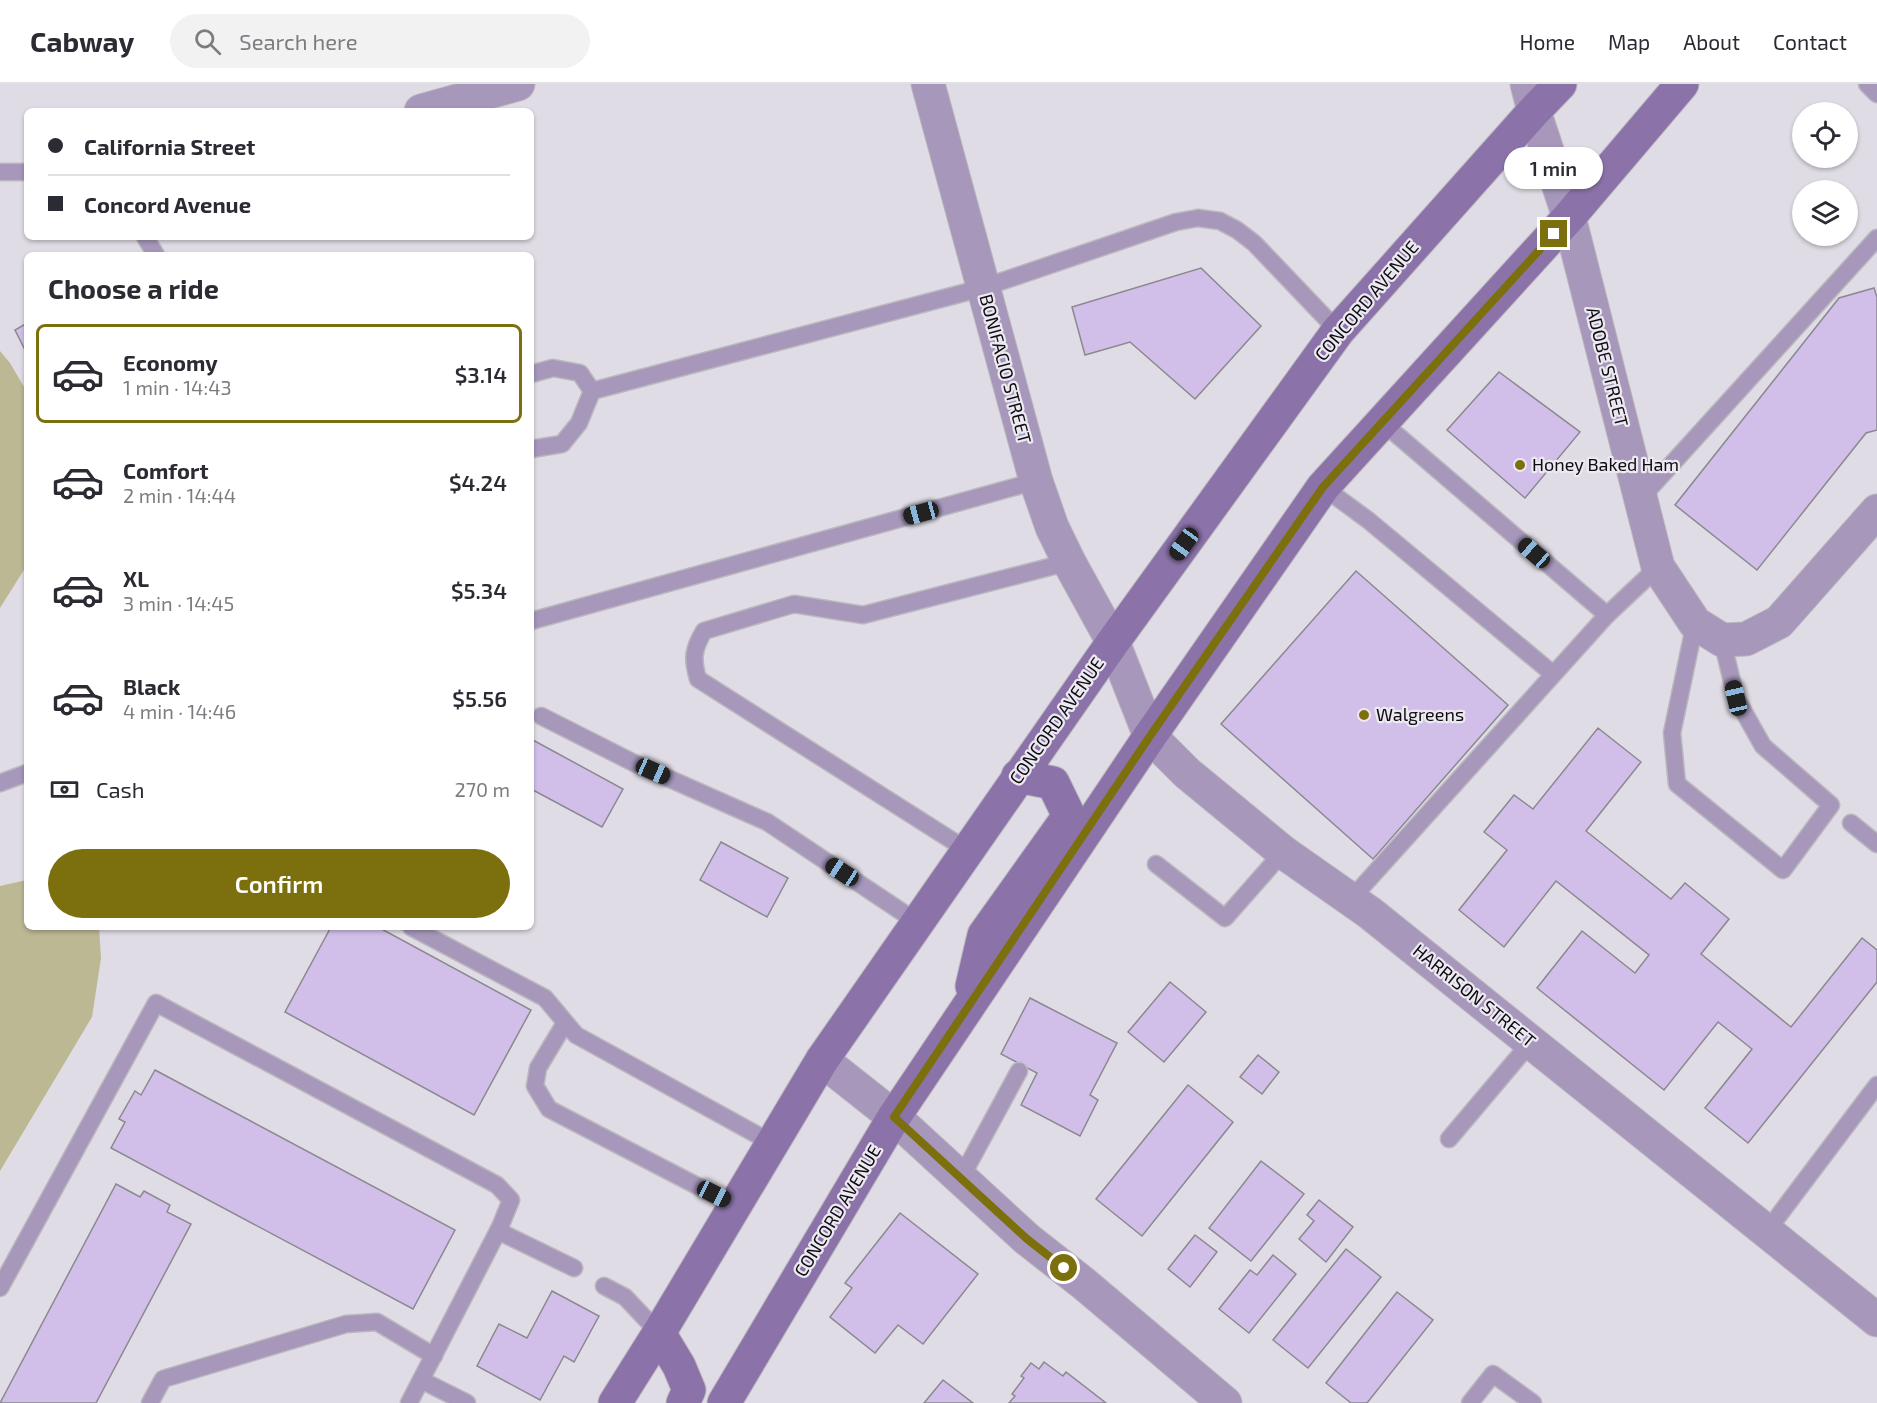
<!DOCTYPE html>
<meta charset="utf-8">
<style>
:root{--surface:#fff;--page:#f2f2f3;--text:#2b2b33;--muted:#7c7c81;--line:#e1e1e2;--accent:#7c700e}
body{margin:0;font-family:"Exo 2",sans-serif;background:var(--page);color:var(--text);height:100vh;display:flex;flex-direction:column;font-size:22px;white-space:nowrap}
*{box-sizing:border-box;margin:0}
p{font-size:20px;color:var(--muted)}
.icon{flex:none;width:33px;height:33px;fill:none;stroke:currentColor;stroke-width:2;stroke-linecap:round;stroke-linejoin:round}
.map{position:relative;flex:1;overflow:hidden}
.side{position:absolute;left:24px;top:168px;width:510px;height:678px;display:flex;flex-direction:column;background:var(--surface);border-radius:9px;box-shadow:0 2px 4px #0004}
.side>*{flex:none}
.top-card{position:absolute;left:24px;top:24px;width:510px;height:132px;border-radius:9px;box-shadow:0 2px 4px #0004;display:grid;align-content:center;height:132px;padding:0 24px;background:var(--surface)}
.fabs{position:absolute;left:1792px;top:18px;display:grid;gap:12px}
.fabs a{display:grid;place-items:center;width:66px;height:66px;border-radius:50%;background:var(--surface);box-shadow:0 2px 4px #0004;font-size:30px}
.end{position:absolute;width:27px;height:27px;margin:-14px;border:8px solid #7c700e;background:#fff;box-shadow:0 0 0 3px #fff}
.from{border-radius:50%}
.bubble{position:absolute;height:42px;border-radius:21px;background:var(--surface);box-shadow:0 2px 4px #0004;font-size:20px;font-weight:600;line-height:42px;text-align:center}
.car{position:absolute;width:18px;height:36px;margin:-18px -9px;border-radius:8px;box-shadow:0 0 4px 2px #0007;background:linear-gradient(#222 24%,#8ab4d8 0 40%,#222 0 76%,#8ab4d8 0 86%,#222 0)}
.top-card b{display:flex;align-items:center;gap:21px;height:57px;font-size:22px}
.top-card b+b{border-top:2px solid var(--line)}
.top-card i{width:15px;height:15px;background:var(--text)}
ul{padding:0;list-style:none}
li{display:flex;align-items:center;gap:18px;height:99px;margin:0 12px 9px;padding:0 12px;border:3px solid transparent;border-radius:9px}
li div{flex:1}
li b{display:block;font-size:22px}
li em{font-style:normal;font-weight:600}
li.active{border-color:var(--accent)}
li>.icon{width:54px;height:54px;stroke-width:1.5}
h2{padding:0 24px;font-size:27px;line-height:72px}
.pay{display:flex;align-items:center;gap:15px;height:66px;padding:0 24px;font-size:22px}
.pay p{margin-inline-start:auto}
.primary-button{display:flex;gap:12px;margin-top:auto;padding:12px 24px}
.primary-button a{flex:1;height:69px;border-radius:36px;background:var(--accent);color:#fff;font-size:24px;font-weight:600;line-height:69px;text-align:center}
header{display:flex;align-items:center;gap:36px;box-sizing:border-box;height:84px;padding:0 30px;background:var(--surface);border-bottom:2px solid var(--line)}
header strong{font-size:28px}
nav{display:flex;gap:33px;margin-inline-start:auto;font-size:21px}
.search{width:420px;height:54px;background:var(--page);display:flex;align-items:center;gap:15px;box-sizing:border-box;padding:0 21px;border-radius:33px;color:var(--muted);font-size:22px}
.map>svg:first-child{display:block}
.green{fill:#bcb894}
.building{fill:#d1bfea;stroke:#8b8890;stroke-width:1.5}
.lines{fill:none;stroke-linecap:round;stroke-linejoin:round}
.lane-casing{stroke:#bab7be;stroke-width:19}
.street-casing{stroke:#bab7be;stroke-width:35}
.secondary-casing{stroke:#bab7be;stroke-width:35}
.lane{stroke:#a697bb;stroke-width:16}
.street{stroke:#a697bb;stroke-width:33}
.secondary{stroke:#8b73a9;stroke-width:33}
.route{stroke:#7c700e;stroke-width:8}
.poi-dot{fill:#7c700e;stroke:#ede9f2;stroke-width:2}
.labels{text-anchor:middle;stroke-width:4.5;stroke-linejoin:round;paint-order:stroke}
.street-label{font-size:18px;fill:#0d0c0f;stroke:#ede9f2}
.poi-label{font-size:18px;fill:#0d0c0f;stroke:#ede9f2;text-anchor:start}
</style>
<header>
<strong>Cabway</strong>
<div class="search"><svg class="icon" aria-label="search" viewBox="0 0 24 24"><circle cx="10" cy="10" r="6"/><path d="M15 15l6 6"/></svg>Search here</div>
<nav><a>Home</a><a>Map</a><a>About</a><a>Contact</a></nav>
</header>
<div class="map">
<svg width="1877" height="1319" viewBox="0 0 1877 1319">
<rect width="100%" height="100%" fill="#e0dce5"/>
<g class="green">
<polygon points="0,267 10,279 27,308 27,481 0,524"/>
<polygon points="27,796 27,843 99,843 101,874 92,933 0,1087 0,802"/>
</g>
<g class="building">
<polygon points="1201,184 1261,242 1195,315 1130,258 1085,271 1072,223"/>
<polygon points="1874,204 1877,213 1877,346 1866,349 1757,486 1675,421 1839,214"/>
<polygon points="27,239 27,270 15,246"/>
<polygon points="1499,288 1580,348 1525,414 1447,346"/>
<polygon points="1356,487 1508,621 1373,775 1221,640"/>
<polygon points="1598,644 1641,678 1586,747 1671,815 1685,799 1729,835 1701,870 1791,943 1862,854 1877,866 1877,898 1748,1059 1705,1024 1752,965 1718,938 1664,1006 1537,904 1582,847 1635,889 1649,871 1556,797 1504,863 1459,826 1507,766 1484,748 1514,711 1533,725"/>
<polygon points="531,655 623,705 602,743 531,705"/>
<polygon points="721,758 788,794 767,833 700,796"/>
<polygon points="331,843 378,843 531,926 474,1031 285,928"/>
<polygon points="1170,898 1206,928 1164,978 1128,948"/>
<polygon points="1030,914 1117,959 1090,1011 1098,1016 1080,1052 1021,1021 1037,989 1001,970"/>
<polygon points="1258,971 1279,988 1262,1010 1240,993"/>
<polygon points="155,986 455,1146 413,1225 111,1064 125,1038 119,1035 135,1007 141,1011"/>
<polygon points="1188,1001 1233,1038 1142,1152 1096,1115"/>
<polygon points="1261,1077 1304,1110 1251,1177 1209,1144"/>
<polygon points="116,1100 140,1113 144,1107 170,1121 167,1128 191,1140 96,1319 0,1319"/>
<polygon points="1319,1116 1353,1143 1326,1178 1299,1155 1314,1137 1307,1131"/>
<polygon points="900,1129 978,1190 923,1260 898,1241 875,1269 830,1233 852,1204 845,1199"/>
<polygon points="1195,1151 1217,1168 1190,1203 1168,1185"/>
<polygon points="1346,1165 1381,1193 1308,1284 1273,1256"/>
<polygon points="1273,1171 1296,1190 1249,1249 1219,1225 1250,1186 1257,1191"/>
<polygon points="552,1207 599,1232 574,1278 564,1272 540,1316 477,1282 499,1240 527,1254"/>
<polygon points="1397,1208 1433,1236 1367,1319 1351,1319 1326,1299"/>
<polygon points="1044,1278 1063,1292 1066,1288 1106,1319 1009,1319 1015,1312 1012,1310 1024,1294 1021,1292 1031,1279 1039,1285"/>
<polygon points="943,1296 973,1319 924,1319"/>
</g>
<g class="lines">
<defs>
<g id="lane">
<polyline points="1867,0 1877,10"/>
<polyline points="0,88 27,88"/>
<polyline points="145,153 156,171"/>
<polyline points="531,290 553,284 580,289 592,307"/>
<polyline points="592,307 982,204 1176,138 1198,134 1220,137 1237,146 1254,159 1338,247"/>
<polyline points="1382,338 1607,531"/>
<polyline points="531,365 562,360 579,339 592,307"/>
<polyline points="1323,403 1368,436 1553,590"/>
<polyline points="1640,415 1877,154"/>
<polyline points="531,537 1036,397"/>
<polyline points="1695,539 1672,649 1677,700 1783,786 1831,721 1763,662 1736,614 1722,556"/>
<polyline points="541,632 634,679 767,738 917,838"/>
<polyline points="0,699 27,689"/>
<polyline points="1851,739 1877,760"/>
<path d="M967 766 698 595C692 575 693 565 704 547L794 520 863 531 1069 478"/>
<polyline points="1156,780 1225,834 1283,768"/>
<polyline points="1352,814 1607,531 1658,483"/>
<polyline points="411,843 545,914 576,951 772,1059"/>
<polyline points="565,939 538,984 535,1002 549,1025 734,1121"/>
<polyline points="1449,1055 1531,958"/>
<polyline points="961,1094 1019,987"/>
<polyline points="498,1147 574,1184"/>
<polyline points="1767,1147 1877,1001"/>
<polyline points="604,1202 625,1213 659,1249"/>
<polyline points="0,1204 156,919 497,1101 511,1116 500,1143 409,1319"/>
<polyline points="421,1296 467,1319"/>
<polyline points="150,1319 163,1295 346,1240 377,1238 434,1272"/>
<polyline points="1470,1319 1493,1290 1533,1319"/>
</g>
<g id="street">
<polyline points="928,0 1036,397 1052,443 1069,478 1113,558 1150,652 1187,689 1283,768 1370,829 1877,1236"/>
<polyline points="1527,0 1534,27 1569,133 1658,483 1695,539 1722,556 1746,555 1779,538 1877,427"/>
<polyline points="421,27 518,0"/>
<polyline points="822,976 894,1033 1027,1155 1083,1199 1225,1319"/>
</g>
<g id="secondary">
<polyline points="972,902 984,851 1069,732 1053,699 1018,692"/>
<polyline points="659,1249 679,1282 689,1306 683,1319"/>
<polyline points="615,1319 659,1249 822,976 1113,558 1338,247 1534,27 1560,0"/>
<polyline points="724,1319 894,1033 1150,652 1323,403 1569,133 1682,0"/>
</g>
</defs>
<use href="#lane" class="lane-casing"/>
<use href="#street" class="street-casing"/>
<use href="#secondary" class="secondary-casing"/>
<use href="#lane" class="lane"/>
<use href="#street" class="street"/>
<use href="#secondary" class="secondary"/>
</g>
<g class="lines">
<polyline class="route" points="1064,1184 1027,1155 894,1033 1150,652 1323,403 1554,150"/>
</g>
<g class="poi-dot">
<circle cx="1520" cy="381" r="6"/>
<circle cx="1364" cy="631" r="6"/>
</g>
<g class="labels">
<g class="street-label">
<text transform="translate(1367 217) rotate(-50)" y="6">CONCORD AVENUE</text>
<text transform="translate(1607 283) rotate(76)" y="6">ADOBE STREET</text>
<text transform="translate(1005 285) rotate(75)" y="6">BONIFACIO STREET</text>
<text transform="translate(1057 637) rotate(-55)" y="6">CONCORD AVENUE</text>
<text transform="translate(1474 912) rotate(39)" y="6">HARRISON STREET</text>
<text transform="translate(838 1127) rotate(-59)" y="6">CONCORD AVENUE</text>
</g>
<g class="poi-label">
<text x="1532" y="387">Honey Baked Ham</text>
<text x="1376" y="637">Walgreens</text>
</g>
</g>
</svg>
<div class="fabs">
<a><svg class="icon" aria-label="locate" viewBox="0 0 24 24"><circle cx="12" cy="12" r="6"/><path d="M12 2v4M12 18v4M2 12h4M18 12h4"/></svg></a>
<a><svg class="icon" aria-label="layers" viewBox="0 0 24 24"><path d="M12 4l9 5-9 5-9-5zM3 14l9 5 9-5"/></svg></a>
</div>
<i class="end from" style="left:1064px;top:1184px"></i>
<i class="end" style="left:1554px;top:150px"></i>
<div class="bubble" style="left:1504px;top:63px;width:99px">1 min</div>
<i class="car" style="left:921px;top:429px;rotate:255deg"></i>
<i class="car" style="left:1184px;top:460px;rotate:216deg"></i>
<i class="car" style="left:1534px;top:469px;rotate:311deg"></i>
<i class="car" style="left:1736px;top:614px;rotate:347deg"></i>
<i class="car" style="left:653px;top:687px;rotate:114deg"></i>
<i class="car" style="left:842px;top:788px;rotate:303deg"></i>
<i class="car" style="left:714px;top:1110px;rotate:117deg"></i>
<div class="top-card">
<b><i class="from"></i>California Street</b>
<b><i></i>Concord Avenue</b>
</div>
<section class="side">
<h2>Choose a ride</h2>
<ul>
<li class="active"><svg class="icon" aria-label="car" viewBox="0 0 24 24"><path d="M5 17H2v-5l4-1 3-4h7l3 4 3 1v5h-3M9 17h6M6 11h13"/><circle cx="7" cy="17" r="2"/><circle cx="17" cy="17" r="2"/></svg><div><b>Economy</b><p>1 min · 14:43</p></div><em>$3.14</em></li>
<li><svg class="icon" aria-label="car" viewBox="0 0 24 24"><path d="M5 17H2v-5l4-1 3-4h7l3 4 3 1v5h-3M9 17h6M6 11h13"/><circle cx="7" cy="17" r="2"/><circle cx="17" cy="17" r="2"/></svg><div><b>Comfort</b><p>2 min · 14:44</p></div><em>$4.24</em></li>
<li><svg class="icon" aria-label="car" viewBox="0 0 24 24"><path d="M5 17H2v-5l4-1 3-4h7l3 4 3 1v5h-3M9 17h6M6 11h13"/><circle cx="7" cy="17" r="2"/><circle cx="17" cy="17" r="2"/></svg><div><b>XL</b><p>3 min · 14:45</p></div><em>$5.34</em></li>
<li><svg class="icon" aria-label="car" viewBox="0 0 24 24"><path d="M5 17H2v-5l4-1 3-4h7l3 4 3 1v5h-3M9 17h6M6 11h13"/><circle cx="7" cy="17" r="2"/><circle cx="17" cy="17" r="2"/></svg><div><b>Black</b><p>4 min · 14:46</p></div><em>$5.56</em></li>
</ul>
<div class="pay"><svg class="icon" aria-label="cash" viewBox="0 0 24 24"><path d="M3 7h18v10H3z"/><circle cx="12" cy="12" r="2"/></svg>Cash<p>270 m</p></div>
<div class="primary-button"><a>Confirm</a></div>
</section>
</div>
